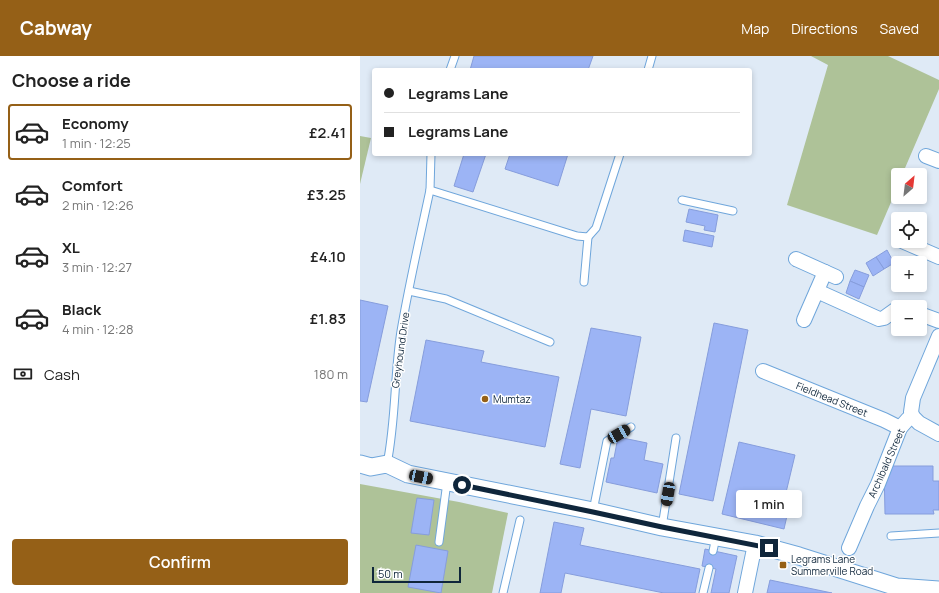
<!DOCTYPE html>
<meta charset="utf-8">
<style>
:root{--surface:#fff;--page:#f6f6f6;--text:#222;--muted:#767676;--line:#e0e0e0;--accent:#956017}
body{margin:0;font-family:Manrope,sans-serif;background:var(--page);color:var(--text);height:100vh;display:flex;flex-direction:column;font-size:15px;white-space:nowrap}
*{box-sizing:border-box;margin:0}
p{font-size:13px;color:var(--muted)}
.icon{flex:none;width:22px;height:22px;fill:none;stroke:currentColor;stroke-width:2;stroke-linecap:round;stroke-linejoin:round}
.map{position:relative;flex:1;overflow:hidden}
.panel{display:flex;flex-direction:column;background:var(--surface);width:360px}
.panel>*{flex:none}
.top-card{position:absolute;left:12px;top:12px;width:380px;height:88px;border-radius:4px;box-shadow:0 2px 6px #0003;display:grid;align-content:center;height:88px;padding:0 12px;background:var(--surface)}
.needle{width:26px;rotate:28deg}
.controls{position:absolute;left:531px;top:112px;display:grid;gap:8px}
.controls a{display:grid;place-items:center;width:36px;height:36px;border-radius:4px;background:var(--surface);box-shadow:0 2px 6px #0003;font-size:20px}
.scale{position:absolute;left:12px;bottom:10px;width:89px;box-sizing:border-box;padding-left:4px;border:2px solid #0f263b;border-top:0;font-size:11px;line-height:14px;white-space:nowrap;color:#0f263b;-webkit-text-stroke:3px #fff;paint-order:stroke}
.end{position:absolute;width:18px;height:18px;margin:-9px;border:5px solid #0f263b;background:#fff;box-shadow:0 0 0 2px #fff}
.from{border-radius:50%}
.bubble{position:absolute;height:28px;border-radius:4px;background:var(--surface);box-shadow:0 2px 6px #0003;font-size:13px;font-weight:600;line-height:28px;text-align:center}
.car{position:absolute;width:12px;height:24px;margin:-12px -6px;border-radius:5px;box-shadow:0 0 3px 1px #0007;background:linear-gradient(#222 24%,#8ab4d8 0 40%,#222 0 76%,#8ab4d8 0 86%,#222 0)}
.top-card b{display:flex;align-items:center;gap:14px;height:38px;font-size:15px}
.top-card b+b{border-top:1px solid var(--line)}
.top-card i{width:10px;height:10px;background:var(--text)}
ul{padding:0;list-style:none}
li{display:flex;align-items:center;gap:12px;height:56px;margin:0 8px 6px;padding:0 4px;border:2px solid transparent;border-radius:4px}
li div{flex:1}
li b{display:block;font-size:15px}
li em{font-style:normal;font-weight:600}
li.current{border-color:var(--accent)}
li>.icon{width:36px;height:36px;stroke-width:1.5}
h2{padding:0 12px;font-size:18px;line-height:48px}
.pay{display:flex;align-items:center;gap:10px;height:44px;padding:0 12px;font-size:15px}
.pay p{margin-inline-start:auto}
.primary-button{display:flex;gap:8px;margin-top:auto;padding:8px 12px}
.primary-button a{flex:1;height:46px;border-radius:4px;background:var(--accent);color:#fff;font-size:16px;font-weight:600;line-height:46px;text-align:center}
header{display:flex;align-items:center;gap:24px;box-sizing:border-box;height:56px;padding:0 20px;background:var(--accent);color:#fff}
header strong{font-size:19px}
nav{display:flex;gap:22px;margin-inline-start:auto;font-size:14px}
main{display:flex;flex:1;min-height:0}
.map>svg:first-child{display:block}
.green{fill:#aec298}
.building{fill:#9cb4f5;stroke:#869ddc}
.lines{fill:none;stroke-linecap:round;stroke-linejoin:round}
.service-casing{stroke:#6fa6db;stroke-width:9}
.minor-casing{stroke:#6fa6db;stroke-width:16}
.tertiary-casing{stroke:#6fa6db;stroke-width:19}
.service{stroke:#fff;stroke-width:7}
.minor{stroke:#fff;stroke-width:14}
.tertiary{stroke:#fff;stroke-width:17}
.route{stroke:#0f263b;stroke-width:5}
.poi-dot{fill:#956017;stroke:#fff;stroke-width:1.5}
.labels{text-anchor:middle;stroke-width:3;stroke-linejoin:round;paint-order:stroke}
.street-label{font-size:10px;fill:#0f263b;stroke:#fff}
.poi-label{font-size:10px;fill:#0f263b;stroke:#fff;text-anchor:start}
</style>
<header>
<strong>Cabway</strong>
<nav><a>Map</a><a>Directions</a><a>Saved</a></nav>
</header>
<main>
<section class="panel">
<h2>Choose a ride</h2>
<ul>
<li class="current"><svg class="icon" aria-label="car" viewBox="0 0 24 24"><path d="M5 17H2v-5l4-1 3-4h7l3 4 3 1v5h-3M9 17h6M6 11h13"/><circle cx="7" cy="17" r="2"/><circle cx="17" cy="17" r="2"/></svg><div><b>Economy</b><p>1 min · 12:25</p></div><em>£2.41</em></li>
<li><svg class="icon" aria-label="car" viewBox="0 0 24 24"><path d="M5 17H2v-5l4-1 3-4h7l3 4 3 1v5h-3M9 17h6M6 11h13"/><circle cx="7" cy="17" r="2"/><circle cx="17" cy="17" r="2"/></svg><div><b>Comfort</b><p>2 min · 12:26</p></div><em>£3.25</em></li>
<li><svg class="icon" aria-label="car" viewBox="0 0 24 24"><path d="M5 17H2v-5l4-1 3-4h7l3 4 3 1v5h-3M9 17h6M6 11h13"/><circle cx="7" cy="17" r="2"/><circle cx="17" cy="17" r="2"/></svg><div><b>XL</b><p>3 min · 12:27</p></div><em>£4.10</em></li>
<li><svg class="icon" aria-label="car" viewBox="0 0 24 24"><path d="M5 17H2v-5l4-1 3-4h7l3 4 3 1v5h-3M9 17h6M6 11h13"/><circle cx="7" cy="17" r="2"/><circle cx="17" cy="17" r="2"/></svg><div><b>Black</b><p>4 min · 12:28</p></div><em>£1.83</em></li>
</ul>
<div class="pay"><svg class="icon" aria-label="cash" viewBox="0 0 24 24"><path d="M3 7h18v10H3z"/><circle cx="12" cy="12" r="2"/></svg>Cash<p>180 m</p></div>
<div class="primary-button"><a>Confirm</a></div>
</section>
<div class="map">
<svg width="579" height="537" viewBox="0 0 579 537">
<rect width="100%" height="100%" fill="#dfeaf6"/>
<g class="green">
<polygon points="451,0 528,0 579,24 579,33 542,119 538,119 538,130 517,179 427,149 468,9"/>
<polygon points="0,80 11,82 0,128"/>
<polygon points="0,428 99,446 148,457 132,537 0,537"/>
</g>
<g class="building">
<polygon points="114,0 233,0 228,14 110,14"/>
<polygon points="104,98 126,98 113,136 94,130"/>
<polygon points="150,98 208,98 198,130 145,113"/>
<polygon points="329,153 358,159 355,176 344,174 345,170 326,166"/>
<polygon points="325,174 354,180 352,191 323,185"/>
<polygon points="527,194 534,207 524,213 516,201"/>
<polygon points="516,201 524,213 513,220 506,207"/>
<polygon points="495,214 509,219 504,231 490,225"/>
<polygon points="490,225 504,231 499,243 486,237"/>
<polygon points="0,244 28,250 7,346 0,345"/>
<polygon points="354,267 388,274 353,445 319,438"/>
<polygon points="231,272 281,281 266,360 231,353 220,412 200,408"/>
<polygon points="66,284 124,295 121,306 199,321 185,391 50,365"/>
<polygon points="258,381 287,387 284,404 303,408 297,437 246,426 251,402 254,402"/>
<polygon points="379,386 435,399 423,449 429,451 424,473 362,458"/>
<polygon points="524,410 573,410 573,425 579,425 579,454 573,454 574,458 525,458"/>
<polygon points="57,442 74,444 69,479 51,477"/>
<polygon points="194,466 224,472 220,489 340,513 335,537 304,537 205,517 201,537 180,537"/>
<polygon points="56,489 88,495 81,537 48,531"/>
<polygon points="345,493 377,500 369,537 351,537 356,513 342,510"/>
<polygon points="410,524 472,537 407,537"/>
</g>
<g class="lines">
<defs>
<g id="service">
<polyline points="90,14 95,0"/>
<polyline points="288,14 292,0"/>
<polyline points="70,134 71,98"/>
<polyline points="322,144 373,155"/>
<polyline points="224,226 228,181"/>
<polyline points="49,235 86,243 190,286"/>
<path d="M27 408C36 364 34 319 41 275 49 228 60 181 70 134L217 180 228 181 236 172 260 98"/>
<polyline points="233,455 247,385 271,371"/>
<polyline points="302,471 316,382"/>
<polyline points="531,480 579,477"/>
<polyline points="79,486 87,426"/>
<polyline points="353,495 356,481"/>
<polyline points="143,537 160,464"/>
<polyline points="343,537 349,512"/>
</g>
<g id="minor">
<polyline points="566,100 579,105"/>
<polyline points="542,185 579,201"/>
<polyline points="436,203 476,221"/>
<polyline points="457,235 519,263 524,262 538,252"/>
<polyline points="560,258 579,265"/>
<polyline points="444,264 465,216"/>
<polyline points="579,280 553,342 551,356 553,361 559,367 579,378"/>
<polyline points="403,315 524,364 540,372"/>
<polyline points="489,492 507,450 518,428 540,372 548,363 553,361"/>
<polyline points="385,537 395,488"/>
</g>
<polyline id="tertiary" points="0,408 11,411 27,408 48,418 233,455 302,471 395,488 439,500 537,531 579,534"/>
</defs>
<use href="#service" class="service-casing"/>
<use href="#minor" class="minor-casing"/>
<use href="#tertiary" class="tertiary-casing"/>
<use href="#service" class="service"/>
<use href="#minor" class="minor"/>
<use href="#tertiary" class="tertiary"/>
</g>
<g class="lines">
<polyline class="route" points="102,429 233,456 302,471 409,492"/>
</g>
<g class="poi-dot">
<circle cx="125" cy="343" r="4"/>
<rect x="419" y="505" width="8" height="8" rx="2"/>
</g>
<g class="labels">
<g class="street-label">
<text transform="translate(40 294) rotate(-82)" y="4">Greyhound Drive</text>
<text transform="translate(472 343) rotate(22)" y="4">Fieldhead Street</text>
<text transform="translate(526 407) rotate(-66)" y="4">Archibald Street</text>
</g>
<g class="poi-label">
<text x="133" y="347">Mumtaz</text>
<text x="431" y="507">Legrams Lane<tspan x="431" dy="12">Summerville Road</tspan></text>
</g>
</g>
</svg>
<div class="controls">
<a><svg class="needle" viewBox="-14 -14 28 28"><path d="M0-13l5 13h-10z" fill="#e53935"/><path d="M0 13l5-13h-10z" fill="#767676"/></svg></a>
<a><svg class="icon" aria-label="locate" viewBox="0 0 24 24"><circle cx="12" cy="12" r="6"/><path d="M12 2v4M12 18v4M2 12h4M18 12h4"/></svg></a>
<a>+</a>
<a>−</a>
</div>
<div class="scale">50 m</div>
<i class="end from" style="left:102px;top:429px"></i>
<i class="end" style="left:409px;top:492px"></i>
<div class="bubble" style="left:376px;top:434px;width:66px">1 min</div>
<i class="car" style="left:259px;top:378px;rotate:60deg"></i>
<i class="car" style="left:61px;top:421px;rotate:102deg"></i>
<i class="car" style="left:308px;top:438px;rotate:190deg"></i>
<div class="top-card">
<b><i class="from"></i>Legrams Lane</b>
<b><i></i>Legrams Lane</b>
</div>
</div>
</main>
